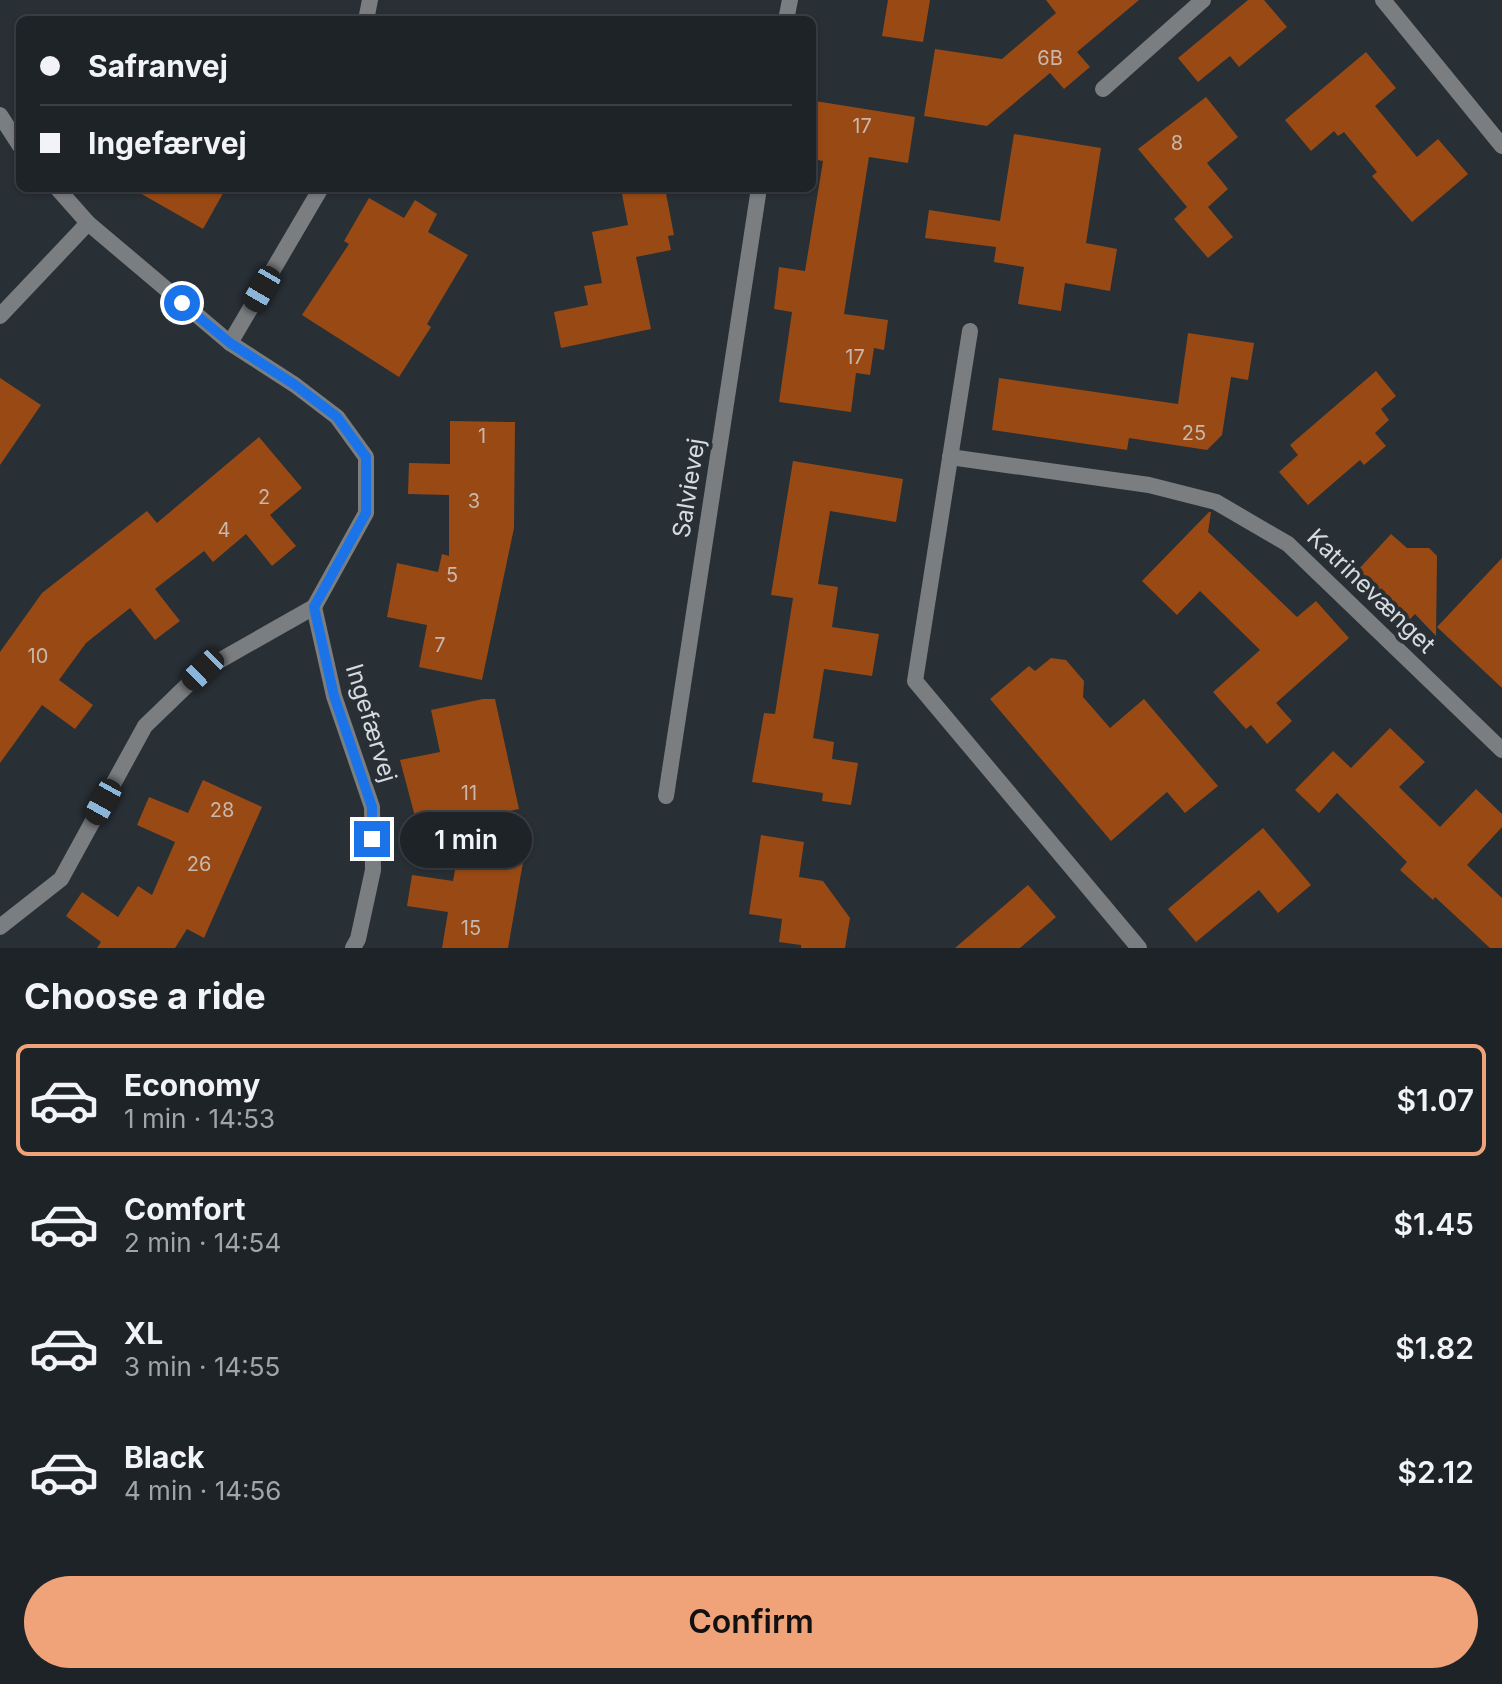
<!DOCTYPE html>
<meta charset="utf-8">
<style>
:root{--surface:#1e2328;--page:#262b30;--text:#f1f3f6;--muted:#a1a4a8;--line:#3c4045;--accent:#f0a378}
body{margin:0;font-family:Inter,sans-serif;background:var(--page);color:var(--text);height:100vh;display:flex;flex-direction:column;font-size:30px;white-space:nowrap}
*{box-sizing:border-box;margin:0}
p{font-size:26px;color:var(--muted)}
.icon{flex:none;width:44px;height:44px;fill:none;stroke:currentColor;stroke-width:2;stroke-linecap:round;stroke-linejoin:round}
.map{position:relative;height:948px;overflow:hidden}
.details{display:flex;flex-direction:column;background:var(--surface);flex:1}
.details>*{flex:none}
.top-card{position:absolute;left:16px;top:16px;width:800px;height:176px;border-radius:12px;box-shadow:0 2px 6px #0004,0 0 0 2px var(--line);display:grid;align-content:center;height:176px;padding:0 24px;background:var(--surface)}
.end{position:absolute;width:36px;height:36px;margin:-18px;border:10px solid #1a73e8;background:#fff;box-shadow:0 0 0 4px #fff}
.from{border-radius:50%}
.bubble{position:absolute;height:56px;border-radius:28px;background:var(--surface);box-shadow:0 2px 6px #0004,0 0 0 2px var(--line);font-size:26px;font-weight:600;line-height:56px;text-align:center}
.car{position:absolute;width:24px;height:48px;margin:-24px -12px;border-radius:10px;box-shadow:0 0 6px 2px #0007;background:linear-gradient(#222 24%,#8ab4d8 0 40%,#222 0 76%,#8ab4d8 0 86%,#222 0)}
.top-card b{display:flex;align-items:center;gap:28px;height:76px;font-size:30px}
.top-card b+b{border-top:2px solid var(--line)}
.top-card i{width:20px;height:20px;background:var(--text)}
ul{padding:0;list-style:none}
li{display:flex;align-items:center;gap:24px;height:112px;margin:0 16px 12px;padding:0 8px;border:4px solid transparent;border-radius:12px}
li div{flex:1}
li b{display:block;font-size:30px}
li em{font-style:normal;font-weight:600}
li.active{border-color:var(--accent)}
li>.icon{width:72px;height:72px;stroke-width:1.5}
h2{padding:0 24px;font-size:36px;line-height:96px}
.primary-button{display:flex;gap:16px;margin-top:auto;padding:16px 24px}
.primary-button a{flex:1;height:92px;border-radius:48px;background:var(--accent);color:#111;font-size:32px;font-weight:600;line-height:92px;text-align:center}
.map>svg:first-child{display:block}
.building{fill:#994a14}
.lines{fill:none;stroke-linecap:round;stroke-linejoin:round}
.street{stroke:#7a7e81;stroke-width:16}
.route{stroke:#1a73e8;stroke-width:10}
.labels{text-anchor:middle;stroke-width:8;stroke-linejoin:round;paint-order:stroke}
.number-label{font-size:20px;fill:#c7b7ac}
.street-label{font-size:24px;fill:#d6dbdf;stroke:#282f35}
</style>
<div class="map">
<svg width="1502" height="948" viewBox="0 0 1502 948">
<rect width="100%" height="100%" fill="#282f35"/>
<g class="building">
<polygon points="888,0 930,0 923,42 882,36"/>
<polygon points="1046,0 1139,0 1077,52 1090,67 1064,89 1050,73 987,126 924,116 935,49 1002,59 1056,13"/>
<polygon points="1248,0 1264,0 1287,27 1239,67 1230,56 1198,82 1178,58"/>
<polygon points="1366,52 1396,88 1375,106 1417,157 1438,139 1468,174 1412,222 1372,176 1377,172 1344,132 1338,136 1334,131 1311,151 1285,120"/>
<polygon points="1206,97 1238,137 1207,163 1228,189 1208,207 1233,237 1208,258 1174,219 1187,207 1138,149"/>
<polygon points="815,101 915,117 908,163 869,157 844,314 888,320 884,350 874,348 870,375 856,373 851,412 779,402 792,312 774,309 779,267 805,271 823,161 812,159"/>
<polygon points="1014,134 1101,148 1086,243 1117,249 1110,291 1065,283 1061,311 1018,304 1024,267 994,262 996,247 925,238 929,210 1000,221"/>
<polygon points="131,188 226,188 203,229"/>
<polygon points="634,188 665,188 674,235 668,236 671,250 636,257 651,329 561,348 554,312 588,305 584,286 602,283 592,232 628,225 622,194 635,191"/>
<polygon points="369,198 404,218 415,200 437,214 428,232 468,255 427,324 431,327 399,377 302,315 349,244 344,241"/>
<polygon points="1188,333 1254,343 1248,380 1231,377 1222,435 1207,450 1129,438 1127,450 992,430 999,378 1178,404"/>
<polygon points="1376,371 1396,396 1381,409 1389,420 1375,433 1386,446 1364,465 1360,460 1308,505 1279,472 1298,455 1290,445"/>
<polygon points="0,378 41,405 0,465"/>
<polygon points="450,421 515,422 514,528 482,680 419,667 427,625 387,617 397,563 438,572 442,554 449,556 449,495 408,494 409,463 450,464"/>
<polygon points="259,437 302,488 270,515 296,546 272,566 246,534 213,562 204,551 155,589 180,621 155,640 130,608 86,643 59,680 93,705 75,729 42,705 0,763 0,652 42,593 147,511 157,523"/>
<polygon points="793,461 903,479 896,522 830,511 818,584 838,587 832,627 879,634 872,676 824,669 813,738 834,742 832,759 858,763 851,805 822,801 823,793 752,782 764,713 775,714 793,598 771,595"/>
<polygon points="1209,512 1211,512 1208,532 1297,617 1316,601 1349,638 1276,703 1292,721 1267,744 1251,725 1246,729 1213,692 1260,650 1200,591 1177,615 1142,581"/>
<polygon points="1391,534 1407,548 1429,548 1437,556 1436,636 1415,614 1410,619 1358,570"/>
<polygon points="1502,558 1502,688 1437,627"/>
<polygon points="1051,658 1066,660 1084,681 1083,697 1110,728 1144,699 1218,786 1185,813 1167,792 1111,841 990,699 1029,666 1035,671"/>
<polygon points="483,699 495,699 519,809 463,821 464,814 418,828 400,760 440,752 431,710"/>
<polygon points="1390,728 1425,762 1399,787 1440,827 1476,789 1502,814 1502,827 1467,865 1502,898 1502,948 1490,948 1435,897 1433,900 1400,870 1407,862 1337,793 1319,813 1295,790 1333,751 1351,768"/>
<polygon points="203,780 262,807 204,938 187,929 175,948 97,948 101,942 66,916 82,892 118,917 138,886 152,895 175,842 137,825 149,797 188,813"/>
<polygon points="1263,828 1311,885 1278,913 1259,890 1196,942 1168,909"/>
<polygon points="761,835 804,842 799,877 823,881 850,918 845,948 801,948 801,945 779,942 782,919 749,914"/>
<polygon points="460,841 525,851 508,948 442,948 448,912 407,906 412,875 453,881"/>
<polygon points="1028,885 1056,917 1020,948 955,948"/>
</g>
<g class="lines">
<g class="street">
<polyline points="1383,0 1502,146"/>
<polyline points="366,20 370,0"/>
<polyline points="786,20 790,0"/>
<polyline points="1103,89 1203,0"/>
<polyline points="0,115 20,146"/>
<polyline points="0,316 88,223"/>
<polyline points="970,331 915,681 1139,948"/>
<polyline points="230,343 321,188"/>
<polyline points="950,457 1149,485 1216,502 1288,544 1502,750"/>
<polyline points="314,607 334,696 372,807 373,870 358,939 353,948"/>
<polyline points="666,796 759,188"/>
<polyline points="0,927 61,879 145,726 203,670 314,607 366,513 366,457 337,417 295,385 230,343 88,223 57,188"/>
</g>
</g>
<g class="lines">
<polyline class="route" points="182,303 230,343 295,385 337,417 366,457 366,513 314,607 334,696 372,807 372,839"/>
</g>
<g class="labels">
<g class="number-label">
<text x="1050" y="65">6B</text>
<text x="862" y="133">17</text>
<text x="1177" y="150">8</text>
<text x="855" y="364">17</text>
<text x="1194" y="440">25</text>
<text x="482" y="443">1</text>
<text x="264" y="504">2</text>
<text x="474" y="508">3</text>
<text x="224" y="537">4</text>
<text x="452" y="582">5</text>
<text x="440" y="652">7</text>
<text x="38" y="663">10</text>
<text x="469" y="800">11</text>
<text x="222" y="817">28</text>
<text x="199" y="871">26</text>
<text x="471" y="935">15</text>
</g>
<g class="street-label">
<text transform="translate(689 488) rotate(-81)" y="8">Salvievej</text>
<text transform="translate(1371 591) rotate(44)" y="8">Katrinevænget</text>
<text transform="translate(371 723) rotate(73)" y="8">Ingefærvej</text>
</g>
</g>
</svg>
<i class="end from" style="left:182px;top:303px"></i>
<i class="end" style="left:372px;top:839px"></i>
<div class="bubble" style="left:400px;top:812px;width:132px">1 min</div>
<i class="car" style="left:262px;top:289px;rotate:210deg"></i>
<i class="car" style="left:203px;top:670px;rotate:226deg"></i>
<i class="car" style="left:103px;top:802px;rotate:209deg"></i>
<div class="top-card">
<b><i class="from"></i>Safranvej</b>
<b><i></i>Ingefærvej</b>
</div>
</div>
<section class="details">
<h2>Choose a ride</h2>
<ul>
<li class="active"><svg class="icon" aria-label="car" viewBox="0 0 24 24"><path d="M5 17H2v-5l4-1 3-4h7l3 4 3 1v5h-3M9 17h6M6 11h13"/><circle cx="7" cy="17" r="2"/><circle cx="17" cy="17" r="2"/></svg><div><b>Economy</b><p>1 min · 14:53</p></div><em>$1.07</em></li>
<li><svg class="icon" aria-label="car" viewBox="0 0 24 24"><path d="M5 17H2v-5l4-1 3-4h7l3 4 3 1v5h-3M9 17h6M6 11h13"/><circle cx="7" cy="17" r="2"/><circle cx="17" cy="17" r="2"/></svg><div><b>Comfort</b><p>2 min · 14:54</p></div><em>$1.45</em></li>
<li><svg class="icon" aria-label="car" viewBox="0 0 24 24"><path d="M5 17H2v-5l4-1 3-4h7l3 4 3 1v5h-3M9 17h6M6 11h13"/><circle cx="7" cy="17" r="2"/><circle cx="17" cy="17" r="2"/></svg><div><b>XL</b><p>3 min · 14:55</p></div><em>$1.82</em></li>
<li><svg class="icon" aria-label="car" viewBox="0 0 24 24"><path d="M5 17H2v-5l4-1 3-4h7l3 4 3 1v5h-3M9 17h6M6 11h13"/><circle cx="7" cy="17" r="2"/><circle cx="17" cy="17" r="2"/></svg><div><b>Black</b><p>4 min · 14:56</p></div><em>$2.12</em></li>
</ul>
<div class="primary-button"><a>Confirm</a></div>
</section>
